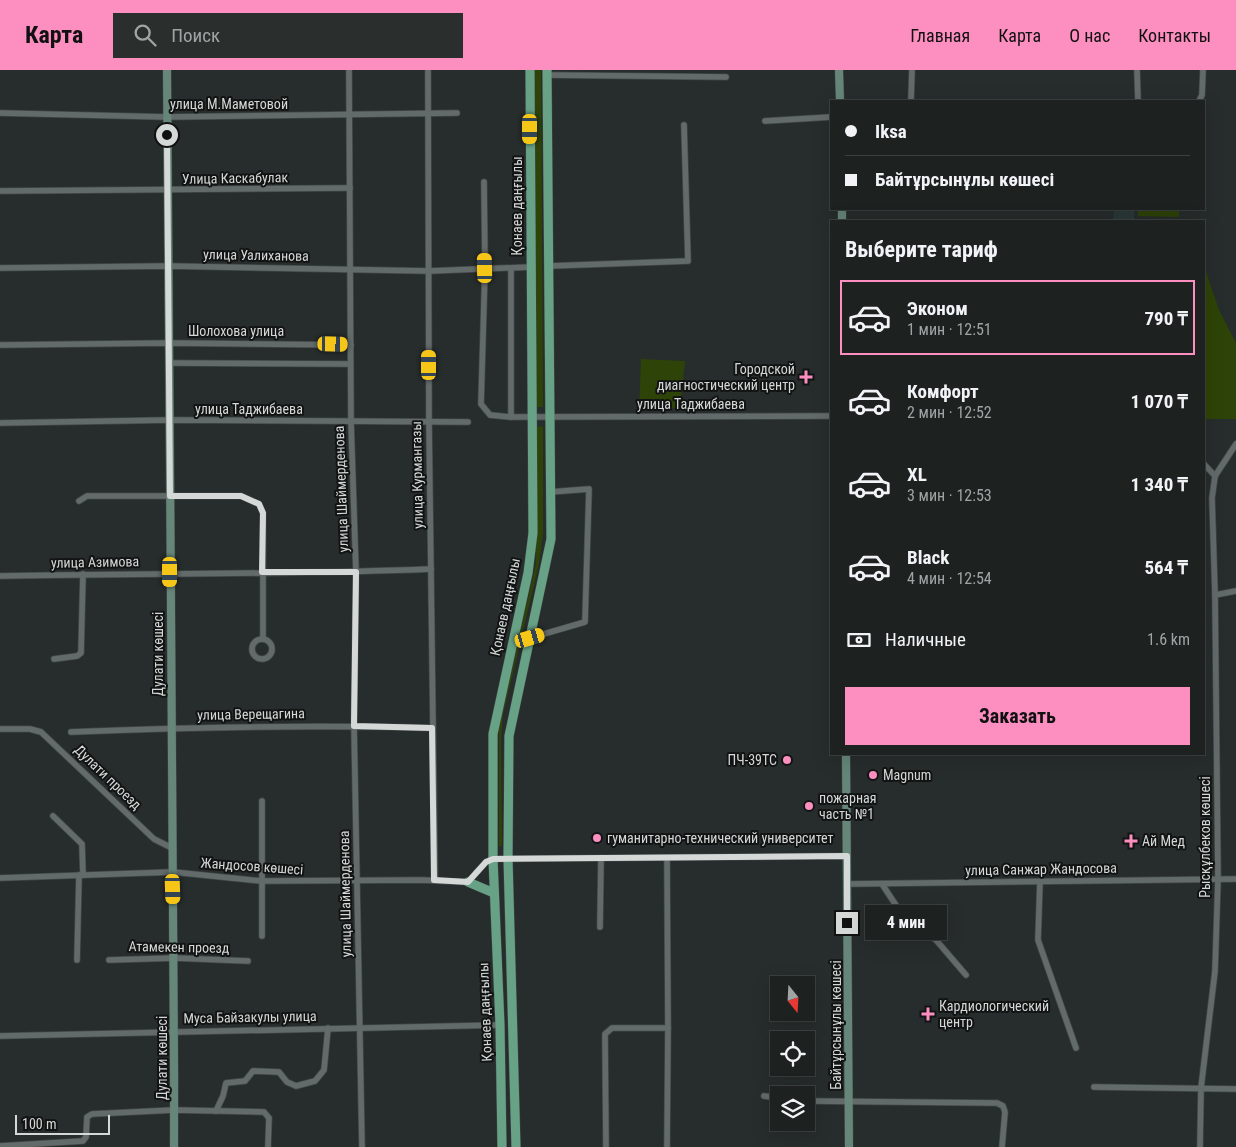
<!DOCTYPE html>
<html lang="ru">
<meta charset="utf-8">
<style>
:root{--surface:#1d2221;--page:#2a2f2e;--text:#f1f3f6;--muted:#a0a4a5;--line:#3b3f3f;--accent:#fd8ec0}
body{margin:0;font-family:"Roboto Condensed",sans-serif;background:var(--page);color:var(--text);height:100vh;display:flex;flex-direction:column;font-size:19px;white-space:nowrap}
*{box-sizing:border-box;margin:0}
p{font-size:16px;color:var(--muted)}
.icon{flex:none;width:28px;height:28px;fill:none;stroke:currentColor;stroke-width:2;stroke-linecap:round;stroke-linejoin:round}
.map{position:relative;flex:1;overflow:hidden}
.sheet{position:absolute;left:830px;top:150px;width:375px;height:535px;display:flex;flex-direction:column;background:var(--surface);border-radius:0px;box-shadow:0 5px 20px #0002,0 0 0 1px var(--line)}
.sheet>*{flex:none}
.top-card{position:absolute;left:830px;top:30px;width:375px;height:110px;border-radius:0px;box-shadow:0 5px 20px #0002,0 0 0 1px var(--line);display:grid;align-content:center;height:110px;padding:0 15px;background:var(--surface)}
.needle{width:32px;rotate:162deg}
.tools{position:absolute;left:770px;top:906px;display:grid;gap:10px}
.tools a{display:grid;place-items:center;width:45px;height:45px;border-radius:0px;background:var(--surface);box-shadow:0 5px 20px #0002,0 0 0 1px var(--line);font-size:25px}
.scale{position:absolute;left:15px;bottom:12px;width:95px;box-sizing:border-box;padding-left:5px;border:2px solid #d4d8d7;border-top:0;font-size:14px;line-height:18px;white-space:nowrap;color:#d4d8d7;-webkit-text-stroke:4px #121414;paint-order:stroke}
.end{position:absolute;width:22px;height:22px;margin:-11px;border:6px solid #d4d8d7;background:#111;box-shadow:0 0 0 2px #111}
.from{border-radius:50%}
.bubble{position:absolute;height:35px;border-radius:0px;background:var(--surface);box-shadow:0 5px 20px #0002,0 0 0 1px var(--line);font-size:16px;font-weight:700;line-height:35px;text-align:center}
.car{position:absolute;width:15px;height:30px;margin:-15px -8px;border-radius:6px;box-shadow:0 0 4px 1px #0007;background:linear-gradient(#f5c518 24%,#345 0 40%,#f5c518 0 76%,#345 0 86%,#f5c518 0)}
.top-card b{display:flex;align-items:center;gap:18px;height:48px;font-size:19px}
.top-card b+b{border-top:1px solid var(--line)}
.top-card i{width:12px;height:12px;background:var(--text)}
ul{padding:0;list-style:none}
li{display:flex;align-items:center;gap:15px;height:75px;margin:0 10px 8px;padding:0 5px;border:2px solid transparent;border-radius:0px}
li div{flex:1}
li b{display:block;font-size:19px}
li em{font-style:normal;font-weight:700}
li.current{border-color:var(--accent)}
li>.icon{width:45px;height:45px;stroke-width:1.5}
h2{padding:0 15px;font-size:22px;line-height:60px}
.pay{display:flex;align-items:center;gap:12px;height:55px;padding:0 15px;font-size:19px}
.pay p{margin-inline-start:auto}
.cta{display:flex;gap:10px;margin-top:auto;padding:10px 15px}
.cta a{flex:1;height:58px;border-radius:0px;background:var(--accent);color:#111;font-size:20px;font-weight:700;line-height:58px;text-align:center}
header{display:flex;align-items:center;gap:30px;box-sizing:border-box;height:70px;padding:0 25px;background:var(--accent);color:#111}
header strong{font-size:24px}
nav{display:flex;gap:28px;margin-inline-start:auto;font-size:18px}
.search{width:350px;height:45px;background:var(--page);display:flex;align-items:center;gap:12px;box-sizing:border-box;padding:0 18px;border-radius:0px;color:var(--muted);font-size:19px}
.map>svg:first-child{display:block}
.built{fill:#2b3939}
.green{fill:#2e4307}
.lines{fill:none;stroke-linecap:round;stroke-linejoin:round}
.street-casing{stroke:#424847;stroke-width:7}
.secondary-casing{stroke:#424847;stroke-width:9}
.primary-casing{stroke:#424847;stroke-width:10}
.street{stroke:#636a6a;stroke-width:5.5}
.secondary{stroke:#658678;stroke-width:8}
.primary{stroke:#67a286;stroke-width:9}
.route{stroke:#d4d8d7;stroke-width:6}
.poi-dot{fill:#fd8ec0;stroke:#121414;stroke-width:2}
.labels{text-anchor:middle;stroke-width:4;stroke-linejoin:round;paint-order:stroke}
.street-label{font-size:14px;fill:#d4d8d7;stroke:#121414}
.poi-label{font-size:14px;fill:#d4d8d7;stroke:#121414;text-anchor:start}
</style>
<header>
<strong>Карта</strong>
<div class="search"><svg class="icon" aria-label="search" viewBox="0 0 24 24"><circle cx="10" cy="10" r="6"/><path d="M15 15l6 6"/></svg>Поиск</div>
<nav><a>Главная</a><a>Карта</a><a>О нас</a><a>Контакты</a></nav>
</header>
<div class="map">
<svg width="1236" height="1077" viewBox="0 0 1236 1077">
<rect width="100%" height="100%" fill="#272d2c"/>
<polygon class="built" points="1114,139 1134,139 1134,151 1159,151 1113,151"/>
<g class="green">
<polygon points="535,0 541,0 543,337 537,337"/>
<polygon points="1138,139 1179,139 1179,147 1138,146"/>
<polygon points="1204,196 1219,240 1236,273 1236,349 1204,349"/>
<polygon points="641,289 685,291 680,338 639,341"/>
<polygon points="543,356 543,463 539,493 503,645 501,669 502,776 499,776 499,657 536,493 537,357"/>
</g>
<g class="lines">
<defs>
<g id="street">
<polyline points="349,0 351,352 356,502 354,656 362,1077"/>
<polyline points="428,0 429,352 435,810"/>
<polyline points="1137,0 1138,31"/>
<polyline points="547,5 726,7"/>
<polyline points="911,31 912,0"/>
<polyline points="1199,31 1202,25 1203,0"/>
<polyline points="0,43 167,47 457,43"/>
<polyline points="765,51 831,47"/>
<polyline points="484,112 485,198 481,334 490,345 511,347"/>
<polyline points="0,121 350,118"/>
<polyline points="549,196 688,191 684,55"/>
<polyline points="0,198 168,196 429,201 531,197"/>
<polyline points="511,199 511,347 831,346"/>
<polyline points="0,275 170,273 351,275"/>
<polyline points="169,293 350,294"/>
<polyline points="0,353 170,350 468,352"/>
<polyline points="1204,394 1215,406"/>
<polyline points="79,431 87,426 241,426 259,434 263,443 263,569"/>
<path d="M0 506C144 503 288 505 431 499"/>
<polyline points="1215,525 1236,521"/>
<polyline points="530,568 585,552 589,419 550,422"/>
<circle cx="262" cy="579" r="10"/>
<polyline points="54,589 77,586 81,583 83,504"/>
<polyline points="0,659 30,659 41,662 154,769 172,778"/>
<path d="M71 662C191 657 311 655 432 658"/>
<polyline points="53,746 82,774 83,805"/>
<polyline points="0,808 173,802 262,811 421,810 468,812 486,792 493,789 847,786"/>
<polyline points="1040,811 1038,870 1076,978"/>
<polyline points="847,814 1236,809"/>
<polyline points="882,814 907,852 936,870 966,905"/>
<polyline points="600,857 601,788"/>
<polyline points="262,866 262,731"/>
<polyline points="77,890 79,805"/>
<polyline points="109,890 175,888 248,891"/>
<polyline points="0,966 500,955"/>
<polyline points="1094,1017 1236,1019"/>
<polyline points="764,1026 779,1028"/>
<polyline points="806,1031 997,1033 1003,1036 1005,1042 1002,1077"/>
<polyline points="216,1041 223,1026 226,1013 245,1011 253,1001 279,1002 287,1012 296,1016 315,1011 324,1000 328,958"/>
<polyline points="0,1076 83,1071 86,1067 87,1047 92,1044 174,1040 264,1042 269,1048 268,1077"/>
<polyline points="606,1077 605,964 612,958 668,958 667,788"/>
<polyline points="667,1077 668,958"/>
<polyline points="1200,1077 1201,1018 1215,901 1218,809 1215,525 1212,428 1215,406 1236,374"/>
</g>
<g id="secondary">
<path d="M167 0C168 359 175 718 174 1077"/>
<polyline points="839,0 840,31"/>
<polyline points="842,139 842,151"/>
<polyline points="846,684 849,1077"/>
</g>
<g id="primary">
<polyline points="468,812 494,823"/>
<polyline points="502,1077 500,955 493,789 493,664 528,503 533,463 530,0"/>
<polyline points="516,1077 508,789 509,666 551,469 547,0"/>
</g>
</defs>
<use href="#street" class="street-casing"/>
<use href="#secondary" class="secondary-casing"/>
<use href="#primary" class="primary-casing"/>
<use href="#street" class="street"/>
<use href="#secondary" class="secondary"/>
<use href="#primary" class="primary"/>
</g>
<g class="lines">
<polyline class="route" points="167,65 170,426 241,426 259,434 263,443 262,502 356,502 354,656 432,658 434,810 468,812 486,792 493,789 847,786 847,853"/>
</g>
<g class="poi-dot">
<path d="M803.5 299.5h5v5h5v5h-5v5h-5v-5h-5v-5h5z"/>
<circle cx="787" cy="690" r="5"/>
<circle cx="873" cy="705" r="5"/>
<circle cx="809" cy="736" r="5"/>
<circle cx="597" cy="768" r="5"/>
<path d="M1128.5 763.5h5v5h5v5h-5v5h-5v-5h-5v-5h5z"/>
<path d="M925.5 936.5h5v5h5v5h-5v5h-5v-5h-5v-5h5z"/>
</g>
<g class="labels">
<g class="street-label">
<text x="229" y="39">улица М.Маметовой</text>
<text transform="translate(235 108) rotate(-1)" y="5">Улица Каскабулак</text>
<text transform="translate(517 136) rotate(-90)" y="5">Қонаев даңғылы</text>
<text transform="translate(256 185) rotate(1)" y="5">улица Уалиханова</text>
<text x="236" y="266">Шолохова улица</text>
<text x="691" y="339">улица Таджибаева</text>
<text x="249" y="344">улица Таджибаева</text>
<text transform="translate(417 405) rotate(-91)" y="5">улица Курмангазы</text>
<text transform="translate(341 419) rotate(-92)" y="5">улица Шаймерденова</text>
<text transform="translate(95 492) rotate(-1)" y="5">улица Азимова</text>
<text transform="translate(505 537) rotate(-78)" y="5">Қонаев даңғылы</text>
<text transform="translate(158 584) rotate(-90)" y="5">Дулати көшесі</text>
<text transform="translate(251 644) rotate(-1)" y="5">улица Верещагина</text>
<text transform="translate(108 707) rotate(44)" y="5">Дулати проезд</text>
<text transform="translate(1205 767) rotate(-90)" y="5">Рысқұлбеков көшесі</text>
<text transform="translate(252 796) rotate(4)" y="5">Жандосов көшесі</text>
<text transform="translate(1041 799) rotate(-1)" y="5">улица Санжар Жандосова</text>
<text transform="translate(345 824) rotate(-91)" y="5">улица Шаймерденова</text>
<text transform="translate(179 877) rotate(1)" y="5">Атамекен проезд</text>
<text transform="translate(485 942) rotate(-92)" y="5">Қонаев даңғылы</text>
<text transform="translate(250 947) rotate(-1)" y="5">Муса Байзакулы улица</text>
<text transform="translate(836 955) rotate(-90)" y="5">Байтұрсынұлы көшесі</text>
<text transform="translate(162 988) rotate(-90)" y="5">Дулати көшесі</text>
</g>
<g class="poi-label">
<text x="795" y="304" text-anchor="end">Городской<tspan x="795" dy="16">диагностический центр</tspan></text>
<text x="777" y="695" text-anchor="end">ПЧ-39ТС</text>
<text x="883" y="710">Magnum</text>
<text x="819" y="733">пожарная<tspan x="819" dy="16">часть №1</tspan></text>
<text x="607" y="773">гуманитарно-технический университет</text>
<text x="1142" y="776">Ай Мед</text>
<text x="939" y="941">Кардиологический<tspan x="939" dy="16">центр</tspan></text>
</g>
</g>
</svg>
<div class="tools">
<a><svg class="needle" viewBox="-14 -14 28 28"><path d="M0-13l5 13h-10z" fill="#e53935"/><path d="M0 13l5-13h-10z" fill="#a0a4a5"/></svg></a>
<a><svg class="icon" aria-label="locate" viewBox="0 0 24 24"><circle cx="12" cy="12" r="6"/><path d="M12 2v4M12 18v4M2 12h4M18 12h4"/></svg></a>
<a><svg class="icon" aria-label="layers" viewBox="0 0 24 24"><path d="M12 4l9 5-9 5-9-5zM3 14l9 5 9-5"/></svg></a>
</div>
<div class="scale">100 m</div>
<i class="end from" style="left:167px;top:65px"></i>
<i class="end" style="left:847px;top:853px"></i>
<div class="bubble" style="left:865px;top:835px;width:82px">4 мин</div>
<i class="car" style="left:530px;top:59px;rotate:180deg"></i>
<i class="car" style="left:485px;top:198px;rotate:359deg"></i>
<i class="car" style="left:333px;top:274px;rotate:91deg"></i>
<i class="car" style="left:429px;top:295px;rotate:0deg"></i>
<i class="car" style="left:170px;top:502px;rotate:180deg"></i>
<i class="car" style="left:530px;top:568px;rotate:74deg"></i>
<i class="car" style="left:173px;top:819px;rotate:178deg"></i>
<div class="top-card">
<b><i class="from"></i>Iksa</b>
<b><i></i>Байтұрсынұлы көшесі</b>
</div>
<section class="sheet">
<h2>Выберите тариф</h2>
<ul>
<li class="current"><svg class="icon" aria-label="car" viewBox="0 0 24 24"><path d="M5 17H2v-5l4-1 3-4h7l3 4 3 1v5h-3M9 17h6M6 11h13"/><circle cx="7" cy="17" r="2"/><circle cx="17" cy="17" r="2"/></svg><div><b>Эконом</b><p>1 мин · 12:51</p></div><em>790 ₸</em></li>
<li><svg class="icon" aria-label="car" viewBox="0 0 24 24"><path d="M5 17H2v-5l4-1 3-4h7l3 4 3 1v5h-3M9 17h6M6 11h13"/><circle cx="7" cy="17" r="2"/><circle cx="17" cy="17" r="2"/></svg><div><b>Комфорт</b><p>2 мин · 12:52</p></div><em>1 070 ₸</em></li>
<li><svg class="icon" aria-label="car" viewBox="0 0 24 24"><path d="M5 17H2v-5l4-1 3-4h7l3 4 3 1v5h-3M9 17h6M6 11h13"/><circle cx="7" cy="17" r="2"/><circle cx="17" cy="17" r="2"/></svg><div><b>XL</b><p>3 мин · 12:53</p></div><em>1 340 ₸</em></li>
<li><svg class="icon" aria-label="car" viewBox="0 0 24 24"><path d="M5 17H2v-5l4-1 3-4h7l3 4 3 1v5h-3M9 17h6M6 11h13"/><circle cx="7" cy="17" r="2"/><circle cx="17" cy="17" r="2"/></svg><div><b>Black</b><p>4 мин · 12:54</p></div><em>564 ₸</em></li>
</ul>
<div class="pay"><svg class="icon" aria-label="cash" viewBox="0 0 24 24"><path d="M3 7h18v10H3z"/><circle cx="12" cy="12" r="2"/></svg>Наличные<p>1.6 km</p></div>
<div class="cta"><a>Заказать</a></div>
</section>
</div>
